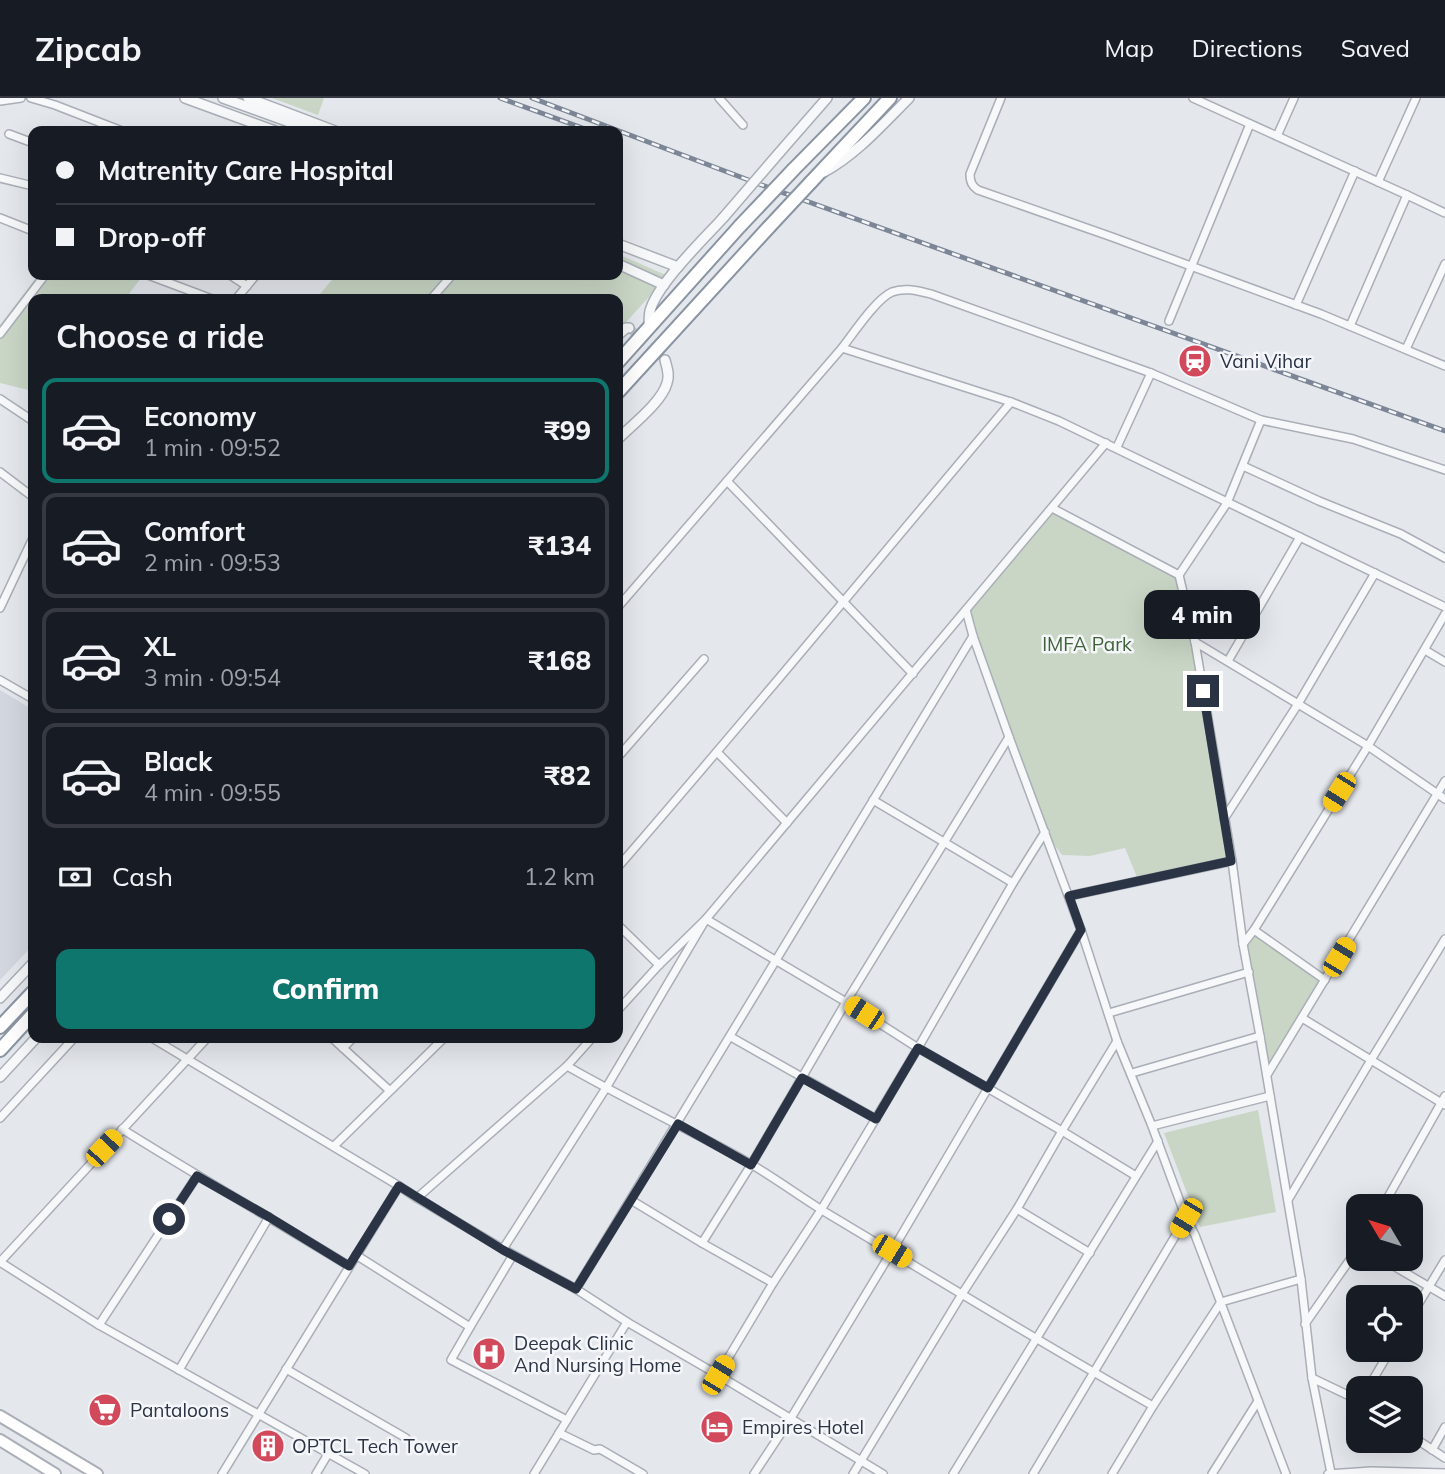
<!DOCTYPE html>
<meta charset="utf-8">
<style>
:root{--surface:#171b24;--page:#20242c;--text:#f1f3f6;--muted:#9ea1a6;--line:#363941;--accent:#0f766e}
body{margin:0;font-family:Mulish,sans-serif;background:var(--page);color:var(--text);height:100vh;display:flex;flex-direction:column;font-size:26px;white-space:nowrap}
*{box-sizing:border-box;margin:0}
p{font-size:23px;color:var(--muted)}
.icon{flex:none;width:38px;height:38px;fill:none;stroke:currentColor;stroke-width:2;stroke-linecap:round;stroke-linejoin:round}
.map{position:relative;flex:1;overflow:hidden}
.details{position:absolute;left:28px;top:196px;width:595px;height:749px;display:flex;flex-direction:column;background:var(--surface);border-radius:14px;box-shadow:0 7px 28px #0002}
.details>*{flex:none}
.guide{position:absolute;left:28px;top:28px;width:595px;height:154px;border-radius:14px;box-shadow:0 7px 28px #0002;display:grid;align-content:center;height:154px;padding:0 28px;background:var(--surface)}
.needle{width:46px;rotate:308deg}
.tools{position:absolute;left:1346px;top:1096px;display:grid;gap:14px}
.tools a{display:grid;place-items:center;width:77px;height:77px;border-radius:14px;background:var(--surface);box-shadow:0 7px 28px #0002;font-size:35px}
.end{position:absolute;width:32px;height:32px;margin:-16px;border:9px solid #2b3445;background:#fff;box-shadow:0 0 0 4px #fff}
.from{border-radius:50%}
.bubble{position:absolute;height:49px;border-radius:14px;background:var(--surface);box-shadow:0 7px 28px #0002;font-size:23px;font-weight:800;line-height:49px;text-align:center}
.car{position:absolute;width:21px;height:42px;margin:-21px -10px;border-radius:9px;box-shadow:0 0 5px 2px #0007;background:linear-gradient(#f5c518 24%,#345 0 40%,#f5c518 0 76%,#345 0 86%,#f5c518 0)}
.guide b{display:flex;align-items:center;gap:24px;height:66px;font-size:26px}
.guide b+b{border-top:2px solid var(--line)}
.guide i{width:18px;height:18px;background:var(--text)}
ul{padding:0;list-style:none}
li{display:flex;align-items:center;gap:21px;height:105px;margin:0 14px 10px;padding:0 14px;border:4px solid var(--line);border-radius:14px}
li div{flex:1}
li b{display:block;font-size:26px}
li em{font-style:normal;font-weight:800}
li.selected{border-color:var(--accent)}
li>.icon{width:63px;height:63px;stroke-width:1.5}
h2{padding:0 28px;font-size:32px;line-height:84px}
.pay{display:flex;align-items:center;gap:18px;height:77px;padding:0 28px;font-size:26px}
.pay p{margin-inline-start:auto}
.action{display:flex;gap:14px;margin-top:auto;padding:14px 28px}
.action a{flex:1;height:80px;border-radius:14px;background:var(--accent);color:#fff;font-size:28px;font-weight:800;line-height:80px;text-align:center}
header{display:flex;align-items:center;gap:42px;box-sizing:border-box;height:98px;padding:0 35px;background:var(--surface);border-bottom:2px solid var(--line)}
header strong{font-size:33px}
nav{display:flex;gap:38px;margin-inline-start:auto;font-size:24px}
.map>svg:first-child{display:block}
.built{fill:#d2d6de}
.green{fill:#c9d6c5}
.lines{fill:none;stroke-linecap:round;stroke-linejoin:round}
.tertiary-tunnel{stroke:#bfc3cb;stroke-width:9;stroke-dasharray:9 4.5;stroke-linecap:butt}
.minor-casing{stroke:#a9aeb7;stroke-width:10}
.tertiary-casing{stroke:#a9aeb7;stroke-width:12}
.secondary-casing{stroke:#a9aeb7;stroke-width:14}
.trunk-casing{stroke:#8b94a3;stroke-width:16}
.minor{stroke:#f7f8fa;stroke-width:7}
.tertiary{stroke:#f7f8fa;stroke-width:9}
.secondary{stroke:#fff;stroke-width:10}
.trunk{stroke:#fff;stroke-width:12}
.rail-casing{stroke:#7d8696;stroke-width:5}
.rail{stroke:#f4f6f9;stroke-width:2.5;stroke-dasharray:8;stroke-linecap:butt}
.tertiary-bridge-casing{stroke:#a9aeb7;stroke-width:12;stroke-linecap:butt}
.trunk-bridge-casing{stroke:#8b94a3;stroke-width:16;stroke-linecap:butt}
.tertiary-bridge{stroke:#f7f8fa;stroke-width:9}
.trunk-bridge{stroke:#fff;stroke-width:12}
.route{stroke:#2b3445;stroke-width:9}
.labels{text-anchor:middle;stroke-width:5;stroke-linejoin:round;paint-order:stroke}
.poi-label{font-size:19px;fill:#2b3445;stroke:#f4f6f9;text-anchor:start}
.park-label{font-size:19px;fill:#3f6138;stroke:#f4f6f9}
</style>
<header>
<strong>Zipcab</strong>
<nav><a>Map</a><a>Directions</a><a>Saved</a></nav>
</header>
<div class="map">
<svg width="1445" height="1376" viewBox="0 0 1445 1376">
<rect width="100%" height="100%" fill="#e4e7ec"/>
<polygon class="built" points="0,592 33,612 33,847 0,882"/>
<g class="green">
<polygon points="272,0 324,0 318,17"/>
<polygon points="618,156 668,178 618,233 618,201 428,201 450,177 618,177"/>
<polygon points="38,177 133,177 141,180 125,201 33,201 33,293 0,285 0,227"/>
<polygon points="336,177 446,177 425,201 316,201"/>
<polygon points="1052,410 1179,477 1232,763 1139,784 1125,750 1090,758 1062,757 1045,734 966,512"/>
<polygon points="1254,832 1325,882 1267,977 1243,846"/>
<polygon points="1258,1012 1276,1114 1200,1129 1164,1035"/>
</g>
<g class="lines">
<polyline class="tertiary-tunnel" points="629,230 665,262"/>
<defs>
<g id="minor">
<polyline points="31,0 55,7 122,33"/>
<polyline points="719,0 743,27"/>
<path d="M1001 0 970 76C970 84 972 88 978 92L1112 139 1321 216 1445 268"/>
<polyline points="1193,0 1407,97 1445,115"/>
<polyline points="0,3 21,0"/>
<polyline points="9,36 33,45"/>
<polyline points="1277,38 1294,0"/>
<polyline points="0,80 33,88"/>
<polyline points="1378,84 1416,0"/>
<polyline points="0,120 33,133"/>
<polyline points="148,177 212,201"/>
<polyline points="230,177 247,188"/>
<polyline points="236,201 256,177"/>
<polyline points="431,201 452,177"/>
<polyline points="1296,207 1355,73"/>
<polyline points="1169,223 1250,26"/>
<polyline points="1350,228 1407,97"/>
<polyline points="0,236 45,177"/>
<polyline points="842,250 1011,304 1059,323 1445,509"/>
<polyline points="1406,251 1445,166"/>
<polyline points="1151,275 1261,322"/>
<polyline points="0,301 33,323"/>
<polyline points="1243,368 1319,403 1401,436 1445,460"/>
<polyline points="0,374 33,399"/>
<polyline points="727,383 913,576"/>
<polyline points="1052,410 1179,477"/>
<path d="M618 509 842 250C853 236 876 201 892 194 905 189 918 193 931 196L1151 275 1117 349"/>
<polyline points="0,510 33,440"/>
<polyline points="966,512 973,538 1009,639 1081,832 1117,943 1152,1028 1186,1120 1195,1137 1286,1376"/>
<polyline points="1195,544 1368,648 1445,701"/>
<polyline points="1425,552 1445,564"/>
<polyline points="1228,563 1300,439"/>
<polyline points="0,582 33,601"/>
<polyline points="717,654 787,725"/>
<polyline points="618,659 704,561"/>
<polyline points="873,702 1013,785"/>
<polyline points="1224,721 1298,606 1375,475"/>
<path d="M618 769C751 616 880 459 1011 304"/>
<polyline points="1069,798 1232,763"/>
<polyline points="618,827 659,867"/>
<polyline points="1254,832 1325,882"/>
<polyline points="1243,846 1254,832 1368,648 1445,516"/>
<polyline points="618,912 659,867 706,821 1106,345"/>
<polyline points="1109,915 1249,874"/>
<polyline points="1302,920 1445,1007"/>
<polyline points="731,939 876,1021"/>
<polyline points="152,940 399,1088 222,1376"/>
<polyline points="332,940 389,992"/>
<polyline points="343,950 353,940"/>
<path d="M567 968C626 1002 689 1031 749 1065 775 1080 799 1098 825 1114 934 1179 1042 1246 1153 1308"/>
<polyline points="1132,975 1260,938"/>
<polyline points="1267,977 1445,683"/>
<polyline points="0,1020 74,940"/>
<polyline points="1152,1028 1270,998"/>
<path d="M122 1031C197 1078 274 1122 349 1168"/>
<polyline points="334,1048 444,940"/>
<polyline points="399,1088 417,1100 567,968 592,940"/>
<polyline points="417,1100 503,1151 576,1191 627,1224 718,1277 883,1376"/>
<polyline points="631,1102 702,1145 773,1185"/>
<polyline points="1288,1102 1371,962 1445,841"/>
<polyline points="1383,1108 1445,998"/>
<polyline points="1017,1111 1090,1155"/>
<polyline points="702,1145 751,1067 846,904 1009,639"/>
<polyline points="503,1151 606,990 706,821 846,904 918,950 1062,1033 1136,1078"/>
<polyline points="356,1157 470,1229 513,1157"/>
<polyline points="1380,1160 1445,1198"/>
<polyline points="0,1164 99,1227 365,1376"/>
<polyline points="0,1164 207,940"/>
<polyline points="576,1191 973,538"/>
<polyline points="1410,1220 1445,1162"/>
<polyline points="1305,1226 1358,1150"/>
<polyline points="99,1227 197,1078"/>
<polyline points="470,1229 451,1262 567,1322 627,1224"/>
<polyline points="286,1271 406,1340"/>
<polyline points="179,1272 269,1119"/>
<polyline points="718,1277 773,1185 821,1112 918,950 1013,785 1045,734"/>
<polyline points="1312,1280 1358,1302"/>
<polyline points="1368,1290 1391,1251"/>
<polyline points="559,1335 594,1352 600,1351 643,1376"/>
<polyline points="1410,1337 1445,1360"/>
<polyline points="1432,1352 1445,1329"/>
<polyline points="1331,1375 1312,1280 1301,1181 1260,938 1243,846 1232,763 1195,544 1179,477 1227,405 1261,322 1353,341 1445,372"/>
<polyline points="316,1376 328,1356"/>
<polyline points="534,1376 567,1322"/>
<polyline points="754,1376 791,1320 892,1153 1081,832"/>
<polyline points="853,1376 962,1196 1017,1111 1062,1033 1117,943"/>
<polyline points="953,1376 1158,1043"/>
<polyline points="1033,1376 1186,1120"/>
<polyline points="1112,1376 1153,1308 1221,1204 1301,1181"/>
<polyline points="1212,1376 1258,1303"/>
<polyline points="1328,1376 1371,1373 1445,1375"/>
</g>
<g id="tertiary">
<polyline points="185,0 275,33"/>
<polyline points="223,0 314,33"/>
<polyline points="248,0 335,33"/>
<polyline points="779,55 827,0"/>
<path d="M824 74C857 56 883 26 909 0"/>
<polyline points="618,146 678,169"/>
<polyline points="618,166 664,187"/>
<path d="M649 230C649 225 649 218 650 213 657 186 703 142 723 120"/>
<polyline points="618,237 626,230 629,230"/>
<path d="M618 341C632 327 662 304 667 285 670 277 667 270 665 262"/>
<polyline points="0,900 33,865"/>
<polyline points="0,979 36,940"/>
</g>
<g id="secondary">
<polyline points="0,1318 97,1376"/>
<polyline points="0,1342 55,1376"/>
</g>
<g id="trunk">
<polyline points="794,71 864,0"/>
<polyline points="811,84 890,0"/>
<polyline points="618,264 740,128"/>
<polyline points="618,294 769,129"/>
<polyline points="0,929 33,894"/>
<polyline points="0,952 33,916"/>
</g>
</defs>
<use href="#minor" class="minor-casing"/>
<use href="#tertiary" class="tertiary-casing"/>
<use href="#secondary" class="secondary-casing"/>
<use href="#trunk" class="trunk-casing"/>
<use href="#minor" class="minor"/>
<use href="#tertiary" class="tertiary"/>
<use href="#secondary" class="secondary"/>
<use href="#trunk" class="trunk"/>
<defs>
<g id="rail">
<polyline points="500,0 588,32"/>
<polyline points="532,0 759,86 1445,333"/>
</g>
</defs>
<use href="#rail" class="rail-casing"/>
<use href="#rail" class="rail"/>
<defs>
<polyline id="tertiary-bridge" points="723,120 779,55"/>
<g id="trunk-bridge">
<polyline points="740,128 794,71"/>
<polyline points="769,129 811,84"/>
</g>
</defs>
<use href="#tertiary-bridge" class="tertiary-bridge-casing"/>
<use href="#trunk-bridge" class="trunk-bridge-casing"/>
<use href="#tertiary-bridge" class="tertiary-bridge"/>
<use href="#trunk-bridge" class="trunk-bridge"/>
</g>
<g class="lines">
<polyline class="route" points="169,1121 197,1078 269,1119 349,1168 399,1088 503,1152 576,1191 678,1026 751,1067 802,980 876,1021 918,950 988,990 1081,832 1069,798 1231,763 1203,593"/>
</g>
<defs>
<symbol id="station-disc" viewBox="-11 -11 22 22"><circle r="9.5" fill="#d1495b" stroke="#f4f6f9"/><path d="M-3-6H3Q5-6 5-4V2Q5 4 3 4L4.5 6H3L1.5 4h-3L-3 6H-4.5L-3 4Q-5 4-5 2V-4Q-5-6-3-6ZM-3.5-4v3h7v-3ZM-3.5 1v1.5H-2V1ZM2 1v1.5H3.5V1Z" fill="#fff"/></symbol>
<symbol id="hospital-disc" viewBox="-11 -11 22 22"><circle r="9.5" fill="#d1495b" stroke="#f4f6f9"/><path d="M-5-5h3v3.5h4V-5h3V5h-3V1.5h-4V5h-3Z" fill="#fff"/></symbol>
<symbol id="supermarket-disc" viewBox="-11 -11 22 22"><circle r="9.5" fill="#d1495b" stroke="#f4f6f9"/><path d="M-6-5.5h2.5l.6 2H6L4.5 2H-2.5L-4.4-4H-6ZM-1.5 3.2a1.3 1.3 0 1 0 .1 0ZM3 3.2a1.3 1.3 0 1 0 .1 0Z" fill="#fff"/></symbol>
<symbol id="hotel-disc" viewBox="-11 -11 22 22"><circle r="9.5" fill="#d1495b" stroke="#f4f6f9"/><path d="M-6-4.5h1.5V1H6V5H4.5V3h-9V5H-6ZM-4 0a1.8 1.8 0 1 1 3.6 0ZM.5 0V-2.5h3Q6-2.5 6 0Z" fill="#fff"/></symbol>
<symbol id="building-disc" viewBox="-11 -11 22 22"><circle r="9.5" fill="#d1495b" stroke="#f4f6f9"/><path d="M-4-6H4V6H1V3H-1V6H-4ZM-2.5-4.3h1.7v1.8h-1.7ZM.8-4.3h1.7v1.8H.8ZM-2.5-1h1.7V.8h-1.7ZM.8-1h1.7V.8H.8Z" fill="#fff"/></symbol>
</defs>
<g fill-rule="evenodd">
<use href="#station-disc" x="1176" y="244" width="38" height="38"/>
<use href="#hospital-disc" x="470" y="1237" width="38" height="38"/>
<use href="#supermarket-disc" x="86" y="1293" width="38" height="38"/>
<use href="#hotel-disc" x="698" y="1310" width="38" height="38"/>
<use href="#building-disc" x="249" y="1329" width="38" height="38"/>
</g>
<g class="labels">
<g class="poi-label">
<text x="1220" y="270">Vani Vihar</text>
<text x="514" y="1252">Deepak Clinic<tspan x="514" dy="22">And Nursing Home</tspan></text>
<text x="130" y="1319">Pantaloons</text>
<text x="742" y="1336">Empires Hotel</text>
<text x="292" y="1355">OPTCL Tech Tower</text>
</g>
<g class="park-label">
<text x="1087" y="553">IMFA Park</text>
</g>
</g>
</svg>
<div class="tools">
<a><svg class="needle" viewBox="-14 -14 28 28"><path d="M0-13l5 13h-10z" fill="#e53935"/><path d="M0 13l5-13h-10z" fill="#9ea1a6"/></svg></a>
<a><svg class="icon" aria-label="locate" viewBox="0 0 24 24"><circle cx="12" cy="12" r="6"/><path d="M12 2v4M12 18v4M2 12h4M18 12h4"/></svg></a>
<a><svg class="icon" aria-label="layers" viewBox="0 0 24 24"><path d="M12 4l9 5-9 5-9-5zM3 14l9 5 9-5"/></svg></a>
</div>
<i class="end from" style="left:169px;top:1121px"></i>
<i class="end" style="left:1203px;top:593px"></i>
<div class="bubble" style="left:1144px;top:492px;width:116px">4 min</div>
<i class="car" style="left:1339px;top:694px;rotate:212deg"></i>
<i class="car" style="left:1339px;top:859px;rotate:31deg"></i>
<i class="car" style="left:864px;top:915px;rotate:303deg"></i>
<i class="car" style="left:104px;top:1050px;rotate:43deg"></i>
<i class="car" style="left:1186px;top:1120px;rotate:211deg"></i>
<i class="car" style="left:892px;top:1153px;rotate:121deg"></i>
<i class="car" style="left:718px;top:1277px;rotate:31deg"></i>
<div class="guide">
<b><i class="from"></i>Matrenity Care Hospital</b>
<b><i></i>Drop-off</b>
</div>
<section class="details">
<h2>Choose a ride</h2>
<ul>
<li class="selected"><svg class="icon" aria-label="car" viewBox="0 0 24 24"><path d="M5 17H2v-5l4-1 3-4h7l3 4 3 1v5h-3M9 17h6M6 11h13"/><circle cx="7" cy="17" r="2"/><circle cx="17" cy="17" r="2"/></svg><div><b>Economy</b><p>1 min · 09:52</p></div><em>₹99</em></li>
<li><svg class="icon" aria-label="car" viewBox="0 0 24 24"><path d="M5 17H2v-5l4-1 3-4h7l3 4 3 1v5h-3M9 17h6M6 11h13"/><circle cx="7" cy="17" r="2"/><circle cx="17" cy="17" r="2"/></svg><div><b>Comfort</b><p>2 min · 09:53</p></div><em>₹134</em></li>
<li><svg class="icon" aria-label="car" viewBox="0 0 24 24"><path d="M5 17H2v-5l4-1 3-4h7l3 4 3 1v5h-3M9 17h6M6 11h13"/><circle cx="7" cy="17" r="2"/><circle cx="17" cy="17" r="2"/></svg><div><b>XL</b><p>3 min · 09:54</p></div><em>₹168</em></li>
<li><svg class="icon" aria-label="car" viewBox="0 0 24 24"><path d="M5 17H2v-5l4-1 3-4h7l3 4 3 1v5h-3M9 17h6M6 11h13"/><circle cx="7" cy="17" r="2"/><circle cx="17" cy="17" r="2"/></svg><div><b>Black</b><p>4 min · 09:55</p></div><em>₹82</em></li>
</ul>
<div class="pay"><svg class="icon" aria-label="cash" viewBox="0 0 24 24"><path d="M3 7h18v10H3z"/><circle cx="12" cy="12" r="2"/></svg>Cash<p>1.2 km</p></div>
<div class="action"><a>Confirm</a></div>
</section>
</div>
